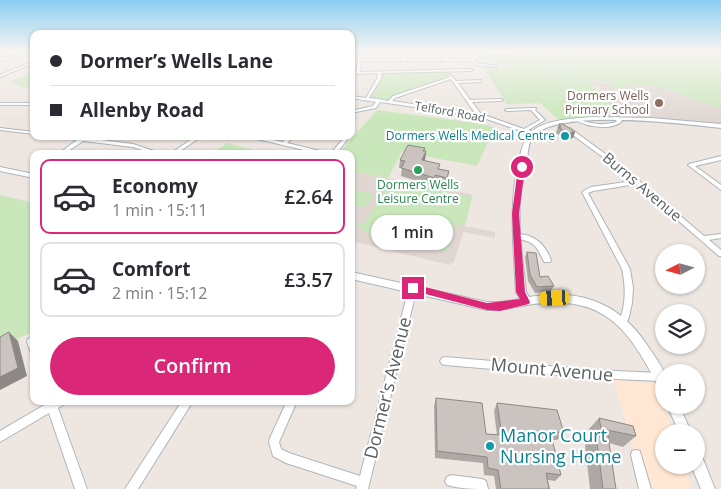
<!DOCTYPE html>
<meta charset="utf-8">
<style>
:root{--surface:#fff;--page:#f2f2f3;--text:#2b2b33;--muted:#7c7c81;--line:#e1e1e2;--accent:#db2777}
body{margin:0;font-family:"Open Sans",sans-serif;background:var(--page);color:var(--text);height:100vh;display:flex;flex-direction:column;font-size:19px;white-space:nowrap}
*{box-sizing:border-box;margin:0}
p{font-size:16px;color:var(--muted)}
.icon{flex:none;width:28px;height:28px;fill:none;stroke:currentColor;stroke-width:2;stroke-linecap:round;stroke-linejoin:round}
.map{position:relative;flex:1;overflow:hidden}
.side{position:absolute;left:30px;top:150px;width:325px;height:255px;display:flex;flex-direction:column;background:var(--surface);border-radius:10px;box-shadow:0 1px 4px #0004}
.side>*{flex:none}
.hud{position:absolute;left:30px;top:30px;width:325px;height:110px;border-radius:10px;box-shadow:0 1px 4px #0004;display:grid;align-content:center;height:110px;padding:0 20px;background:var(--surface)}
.needle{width:32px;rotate:264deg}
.fabs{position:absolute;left:655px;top:244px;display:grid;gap:10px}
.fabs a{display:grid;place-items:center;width:50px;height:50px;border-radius:50%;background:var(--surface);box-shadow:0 1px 4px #0004;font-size:25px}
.end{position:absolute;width:22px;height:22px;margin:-11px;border:6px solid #db2777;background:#fff;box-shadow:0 0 0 2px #fff}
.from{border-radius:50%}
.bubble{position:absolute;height:35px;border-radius:18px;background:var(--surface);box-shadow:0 1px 4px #0004;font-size:16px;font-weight:600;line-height:35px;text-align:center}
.car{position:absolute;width:15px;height:30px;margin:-15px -8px;border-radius:6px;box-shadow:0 0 4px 1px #0007;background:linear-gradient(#f5c518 24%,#345 0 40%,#f5c518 0 76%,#345 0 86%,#f5c518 0)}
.hud b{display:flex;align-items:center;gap:18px;height:48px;font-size:19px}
.hud b+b{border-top:1px solid var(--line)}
.hud i{width:12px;height:12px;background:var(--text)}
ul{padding:9px 0 0;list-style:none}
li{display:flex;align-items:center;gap:15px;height:75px;margin:0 10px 8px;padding:0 10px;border:2px solid var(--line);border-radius:10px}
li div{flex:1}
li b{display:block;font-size:19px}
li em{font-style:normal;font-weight:600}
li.on{border-color:var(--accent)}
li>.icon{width:45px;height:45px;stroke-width:1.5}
.action{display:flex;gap:10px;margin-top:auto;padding:10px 20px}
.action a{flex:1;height:58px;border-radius:30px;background:var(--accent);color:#fff;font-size:20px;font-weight:600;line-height:58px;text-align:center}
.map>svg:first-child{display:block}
.commercial{fill:#ffe7d4}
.education{fill:#e0d7d2}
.green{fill:#cae7bb}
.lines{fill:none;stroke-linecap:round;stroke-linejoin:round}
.stream{stroke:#9ff5ff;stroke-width:1}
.minor-casing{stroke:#afb5b8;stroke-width:2}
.tertiary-casing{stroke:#afb5b8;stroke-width:2}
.minor{fill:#fff;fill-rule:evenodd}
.tertiary{fill:#fff;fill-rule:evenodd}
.wall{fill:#aea8a5}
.shaded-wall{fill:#8d8886}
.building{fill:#cac3c0;stroke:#8d8886}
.route{fill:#db2777}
.education-dot{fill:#8d6e63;stroke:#fff;stroke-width:2}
.culture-dot{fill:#0f9aa8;stroke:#fff;stroke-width:2}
.leisure-dot{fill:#2e9e5b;stroke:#fff;stroke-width:2}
.labels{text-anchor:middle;stroke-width:4.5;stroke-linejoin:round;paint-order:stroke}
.far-education-label{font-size:12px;fill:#785e54;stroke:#fff;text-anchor:end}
.far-street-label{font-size:12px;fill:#596163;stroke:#fff}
.far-culture-label{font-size:12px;fill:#0d838f;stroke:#fff;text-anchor:end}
.far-leisure-label{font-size:12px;fill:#27864d;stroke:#fff}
.street-label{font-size:15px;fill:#596163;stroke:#fff}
.near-street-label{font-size:18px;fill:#596163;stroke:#fff}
.near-culture-label{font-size:18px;fill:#0d838f;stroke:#fff;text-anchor:start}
</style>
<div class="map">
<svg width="721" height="489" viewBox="0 0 721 489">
<rect width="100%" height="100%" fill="#eee7e1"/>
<polygon class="commercial" points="614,380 655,383 673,432 664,432 664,465 685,465 693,489 644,489"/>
<g class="education">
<polygon points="585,79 605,83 658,86 721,109 721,124 629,116 597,87"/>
<polygon points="351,171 471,194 472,197 465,226 495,232 495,238 463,232 454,262 449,265 351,241"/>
</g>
<g class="green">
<polygon points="493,51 721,51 721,109 658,86 625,84 629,85 633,91 624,90 619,84 623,90 614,90 611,83 585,79 628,116 587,117 560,121 540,103 507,104 482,66 502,67 502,64 477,58 474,52 492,53 501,63"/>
<polygon points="34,71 34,91 10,82"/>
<polygon points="446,71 450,77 387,100 370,98 381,77 381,73"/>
<polygon points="377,110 483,124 495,128 477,166 402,152 388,178 351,171 351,154 338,154"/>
<polygon points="227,143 270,154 258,154 245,150 239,154 210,154"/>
<polygon points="388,181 472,197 465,226 455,224 447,252 361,231 363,227 351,224 351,222 365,224"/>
<polygon points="351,189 374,194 366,207 351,204"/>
<polygon points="0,195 34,203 34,331 0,347"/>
</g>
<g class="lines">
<g class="stream">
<polyline points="538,51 564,74"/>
<polyline points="555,51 568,55"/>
</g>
<defs>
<g id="minor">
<path d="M359 51H363L362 59H403L402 52H372L370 51H405L406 59H444L443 51H471L476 63 498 66 496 67 475 65 472 61H361L360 72 471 69 473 70 471 71 381 73 382 77 369 98 379 99 388 101 393 96 450 77 448 75 450 74 456 81 481 80V82H480L458 83 470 100 501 99 503 100 501 101 472 102 481 114 524 129 540 120 531 110 507 111 505 110 507 109 534 108H536L535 110 545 120 528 130 534 132V134H532L521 132V131L478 116 380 102 376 108 351 113V111L373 106 376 102 351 98V96L366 98 378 77 377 73 351 74V72H356ZM447 52 468 53 471 59H448ZM451 79 475 113 392 101 395 98Z"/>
<polygon points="34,52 34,54 0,61 0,59"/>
<polygon points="34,61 34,63 0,77 0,75"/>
<rect x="0" y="103" width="34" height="2"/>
<path d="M614 117H618L622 121C613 131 586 127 576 120L578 119C591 124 602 126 616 122L617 121 614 119Z"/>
<polygon points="0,128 34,132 34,134 0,130"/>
<path d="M566 128H570L623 167 704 236 721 234V238L709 240 721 250V256H719L636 184 593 191 588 193 630 269 633 288 632 303 629 317 626 324 623 325 620 324 619 322C626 305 626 287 622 269L582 192 591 187 633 181 619 169 566 130Z"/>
<polygon points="55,136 70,136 133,144 163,154 154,154 133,147 83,141 64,154 58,154 77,140"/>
<polygon points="196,136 202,136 176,154 170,154"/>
<polygon points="244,136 254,136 283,142 289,136 294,136 287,143 329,153 332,152 343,139 347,140 336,154 321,154"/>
<polygon points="721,156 721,160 695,166 721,185 721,190 688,165 689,164"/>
<path d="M515 234C533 233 545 244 551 260L550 262H544C536 244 534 242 515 238L514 236Z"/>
<polygon points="413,285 416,286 417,288 368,489 356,489 357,486 286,463 273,456 269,442 270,438 287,401 297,401 279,442 281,449 289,453 360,476 409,288 410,286"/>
<polygon points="31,338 34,339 34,354 31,353 27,342 28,339"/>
<polygon points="445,357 596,370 659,373 662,374 664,377 662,380 659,381 596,378 445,365 442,364 440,361 442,358"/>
<polygon points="45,401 66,401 64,404 58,408 87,489 75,489 49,413 0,442 0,431 46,404"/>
<polygon points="182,401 193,401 138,489 125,489"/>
<polygon points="636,450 640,451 641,455 651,489 639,489 631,455 632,451"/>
<path d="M451 475 482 479 486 481 488 489C474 489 460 489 447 485L445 481 447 477Z"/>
</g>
<g id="tertiary">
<path d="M592 117 651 118 721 124V128C686 124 553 107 532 138 528 144 528 153 527 160 524 174 521 187 520 201 518 232 523 262 526 292L529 297C580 288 621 303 649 348 654 356 663 366 664 375 664 380 664 386 664 391L660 389C632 337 611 298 544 303 524 304 507 311 487 310L351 279V272L487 302H501L520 299 516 292C513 240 507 190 525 139 537 119 571 119 592 117Z"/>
<polygon points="0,167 34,174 34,178 0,171"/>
<polygon points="667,405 679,405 691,432 679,432"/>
<polygon points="696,452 701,454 715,489 701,489 691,465 696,465"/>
</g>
</defs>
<use href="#minor" class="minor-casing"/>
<use href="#tertiary" class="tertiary-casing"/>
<use href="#minor" class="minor"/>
<use href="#tertiary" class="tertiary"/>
</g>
<g class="wall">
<polygon points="559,124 575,132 573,138 565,139 556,133"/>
<polygon points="425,148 424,151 426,151 425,161 440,169 449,171 445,186 434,184 433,186 401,176 402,168 399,168 400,160"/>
<polygon points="527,252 540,277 554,286 551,291 535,293 528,281 525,257"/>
<polygon points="436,398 486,434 497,435 494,411 497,403 564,433 557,440 552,440 561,475 555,481 548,480 550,489 496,489 494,476 484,475 483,463 435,458 434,406"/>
<polygon points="599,418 636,436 623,447 609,443 616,489 590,489 585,445 591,440 589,429"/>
</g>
<g class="shaded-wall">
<polygon points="575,132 573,138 565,139 567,133"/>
<polygon points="426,151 425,159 421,168 422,160"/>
<polygon points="9,332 18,341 27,376 0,390 0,377"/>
</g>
<g class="building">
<polygon points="559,124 563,124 575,132 567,133 558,127 561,127"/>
<polygon points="408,145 425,148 423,151 426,151 422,160 440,164 438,169 449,171 447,178 435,175 435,178 401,168 405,161 400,160"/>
<polygon points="527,252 536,253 540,277 548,276 554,286 537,287 530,275"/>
<polygon points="9,332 18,368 0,377 0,337"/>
<polygon points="436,398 482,403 486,434 502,435 497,403 557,410 564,433 550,431 561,475 546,473 549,489 501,489 498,470 488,468 487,457 437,451"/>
<polygon points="599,418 633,426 636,436 607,430 616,489 603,489 596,435 603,437"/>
</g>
<linearGradient id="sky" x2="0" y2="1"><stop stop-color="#8bcef1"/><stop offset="0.43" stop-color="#f7f4f2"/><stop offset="1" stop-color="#f7f4f2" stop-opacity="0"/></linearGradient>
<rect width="721" height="119" fill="url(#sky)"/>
<polygon class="route" points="522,165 525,167 519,214 525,292 530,302 529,304 500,311 487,310 410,290 410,285 413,284 487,303 520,299 516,292 512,214 518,167"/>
<circle class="education-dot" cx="659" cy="103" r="5"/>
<g class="culture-dot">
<circle cx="565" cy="136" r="5"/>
<circle cx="490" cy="446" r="5"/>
</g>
<circle class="leisure-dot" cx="418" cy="170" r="5"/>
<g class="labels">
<g class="far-education-label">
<text x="649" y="100">Dormers Wells<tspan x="649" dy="14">Primary School</tspan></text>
</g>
<g class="far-street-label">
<text transform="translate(450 112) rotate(10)" y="4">Telford Road</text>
</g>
<g class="far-culture-label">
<text x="555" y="140">Dormers Wells Medical Centre</text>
</g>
<g class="far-leisure-label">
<text x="418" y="189">Dormers Wells<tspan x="418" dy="14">Leisure Centre</tspan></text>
</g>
<g class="street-label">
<text transform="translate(642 187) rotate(40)" y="5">Burns Avenue</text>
</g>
<g class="near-street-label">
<text transform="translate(552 370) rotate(5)" y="6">Mount Avenue</text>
<text transform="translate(388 388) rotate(-76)" y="6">Dormer's Avenue</text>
</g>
<g class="near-culture-label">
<text x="500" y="442">Manor Court<tspan x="500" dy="21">Nursing Home</tspan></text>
</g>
</g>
</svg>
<div class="fabs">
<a><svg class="needle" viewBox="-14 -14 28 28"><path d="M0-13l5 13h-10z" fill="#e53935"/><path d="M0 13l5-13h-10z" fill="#7c7c81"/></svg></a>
<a><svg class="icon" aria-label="layers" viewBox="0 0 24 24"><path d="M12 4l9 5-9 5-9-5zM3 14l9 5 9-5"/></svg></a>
<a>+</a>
<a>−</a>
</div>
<i class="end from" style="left:522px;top:167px"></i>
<i class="end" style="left:413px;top:288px"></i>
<div class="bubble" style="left:371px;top:215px;width:82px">1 min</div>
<i class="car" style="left:555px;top:298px;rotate:267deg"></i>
<div class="hud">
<b><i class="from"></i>Dormer’s Wells Lane</b>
<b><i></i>Allenby Road</b>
</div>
<section class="side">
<ul>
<li class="on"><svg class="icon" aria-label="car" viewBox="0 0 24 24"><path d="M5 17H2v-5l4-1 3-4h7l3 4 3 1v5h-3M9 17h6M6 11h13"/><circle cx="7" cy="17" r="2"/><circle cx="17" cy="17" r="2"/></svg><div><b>Economy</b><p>1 min · 15:11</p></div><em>£2.64</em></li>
<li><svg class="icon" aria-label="car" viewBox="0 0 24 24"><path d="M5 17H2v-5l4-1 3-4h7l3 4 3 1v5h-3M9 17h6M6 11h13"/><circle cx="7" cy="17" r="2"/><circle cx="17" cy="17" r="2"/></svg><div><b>Comfort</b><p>2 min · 15:12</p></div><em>£3.57</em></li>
</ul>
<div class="action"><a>Confirm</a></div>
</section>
</div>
